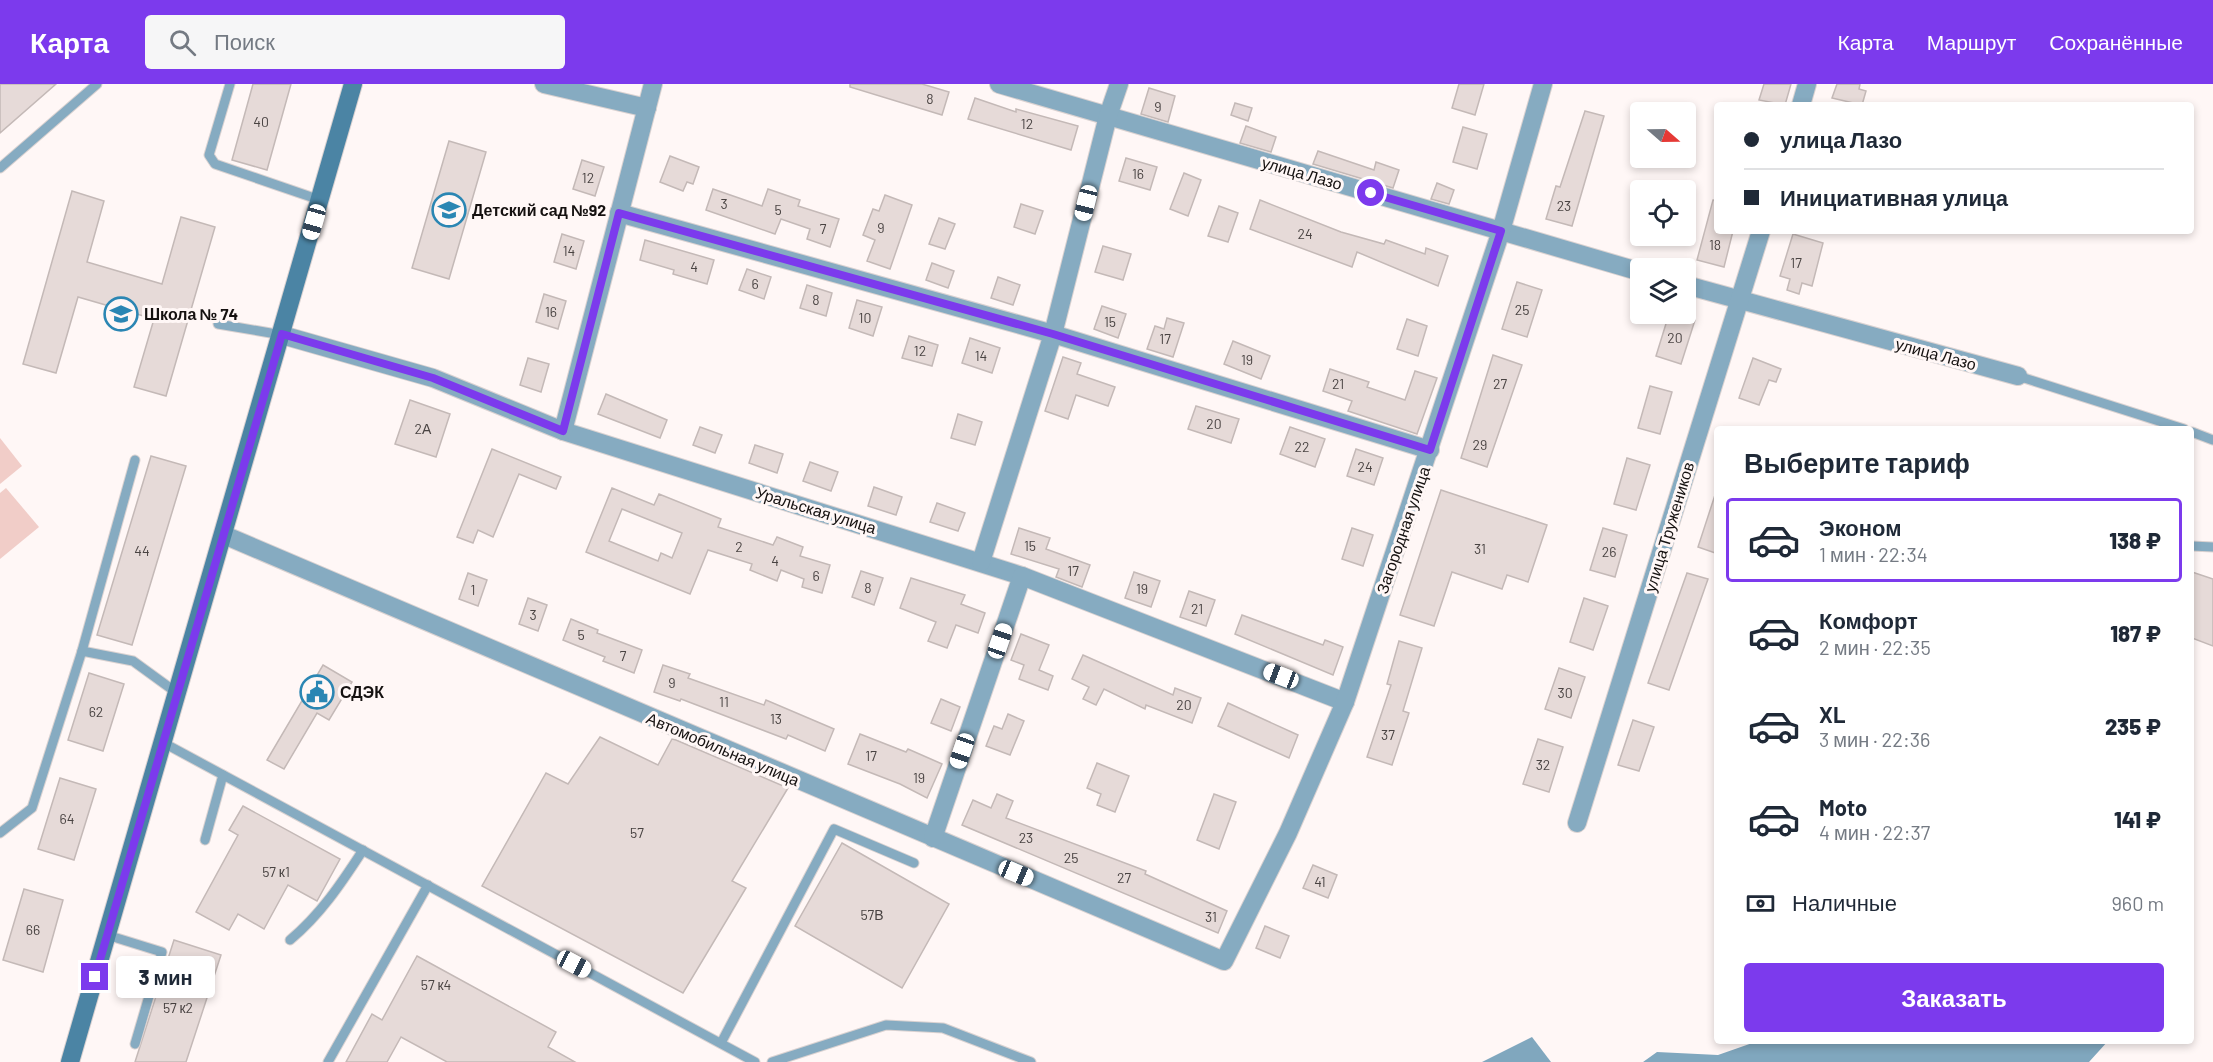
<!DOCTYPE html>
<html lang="ru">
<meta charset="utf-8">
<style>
:root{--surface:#fff;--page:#f6f6f7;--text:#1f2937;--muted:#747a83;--line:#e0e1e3;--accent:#7c3aed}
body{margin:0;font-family:Barlow,sans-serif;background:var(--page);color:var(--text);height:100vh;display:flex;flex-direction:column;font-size:22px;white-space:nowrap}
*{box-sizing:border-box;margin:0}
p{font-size:20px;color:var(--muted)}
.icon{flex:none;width:33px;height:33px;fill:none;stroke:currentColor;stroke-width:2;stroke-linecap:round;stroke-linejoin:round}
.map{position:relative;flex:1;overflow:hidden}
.drawer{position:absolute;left:1714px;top:342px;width:480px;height:618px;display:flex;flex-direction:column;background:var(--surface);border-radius:6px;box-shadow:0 3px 9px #0003}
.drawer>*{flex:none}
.guide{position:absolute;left:1714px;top:18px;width:480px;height:132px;border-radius:6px;box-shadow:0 3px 9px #0003;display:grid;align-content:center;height:132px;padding:0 30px;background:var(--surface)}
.needle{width:39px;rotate:110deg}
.buttons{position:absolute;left:1630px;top:18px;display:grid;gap:12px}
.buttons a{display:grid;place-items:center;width:66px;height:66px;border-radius:6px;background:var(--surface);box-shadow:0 3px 9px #0003;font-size:30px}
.end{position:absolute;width:27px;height:27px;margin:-14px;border:8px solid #7c3aed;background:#fff;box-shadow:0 0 0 3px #fff}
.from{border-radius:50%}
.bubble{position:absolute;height:42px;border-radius:6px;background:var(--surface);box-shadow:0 3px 9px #0003;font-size:20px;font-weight:800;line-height:42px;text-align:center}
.car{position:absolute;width:18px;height:36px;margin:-18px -9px;border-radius:8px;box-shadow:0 0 4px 2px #0007;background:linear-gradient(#fff 24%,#345 0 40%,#fff 0 76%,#345 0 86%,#fff 0)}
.guide b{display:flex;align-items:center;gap:21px;height:57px;font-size:22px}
.guide b+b{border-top:2px solid var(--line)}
.guide i{width:15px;height:15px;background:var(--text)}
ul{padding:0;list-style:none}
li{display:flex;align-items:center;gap:18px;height:84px;margin:0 12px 9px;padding:0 18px;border:3px solid transparent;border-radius:6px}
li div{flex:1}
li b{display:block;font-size:22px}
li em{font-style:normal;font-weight:800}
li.active{border-color:var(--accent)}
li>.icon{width:54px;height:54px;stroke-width:1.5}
h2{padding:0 30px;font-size:27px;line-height:72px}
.pay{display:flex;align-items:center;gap:15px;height:66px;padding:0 30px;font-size:22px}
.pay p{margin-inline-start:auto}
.button{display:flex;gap:12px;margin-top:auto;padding:12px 30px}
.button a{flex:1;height:69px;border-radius:6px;background:var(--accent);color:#fff;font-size:24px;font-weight:800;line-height:69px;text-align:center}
header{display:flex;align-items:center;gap:36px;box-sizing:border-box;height:84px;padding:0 30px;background:var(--accent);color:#fff}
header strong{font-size:28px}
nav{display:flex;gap:33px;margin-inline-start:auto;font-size:21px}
.search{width:420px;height:54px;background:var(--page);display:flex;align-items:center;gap:15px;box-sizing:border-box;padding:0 21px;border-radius:6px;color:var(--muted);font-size:22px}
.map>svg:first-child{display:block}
.green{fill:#f1cdc8}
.water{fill:#80a7be}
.building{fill:#e6dad8;stroke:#c4b9b7;stroke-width:1.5;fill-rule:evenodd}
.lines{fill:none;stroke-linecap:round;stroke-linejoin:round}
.service-casing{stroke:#dad2d1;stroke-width:11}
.minor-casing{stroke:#dad2d1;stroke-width:20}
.secondary-casing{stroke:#dad2d1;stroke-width:20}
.service{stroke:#86abc1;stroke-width:9}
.minor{stroke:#86abc1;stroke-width:18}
.secondary{stroke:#4b84a4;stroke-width:18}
.route{stroke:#7c3aed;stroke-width:8}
.labels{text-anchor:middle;stroke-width:6;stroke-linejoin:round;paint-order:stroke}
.number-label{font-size:14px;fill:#494342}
.street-label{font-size:16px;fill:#151110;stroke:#fff7f6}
.poi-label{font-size:16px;font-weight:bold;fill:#151110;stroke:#fff7f6;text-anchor:start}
</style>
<header>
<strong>Карта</strong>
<div class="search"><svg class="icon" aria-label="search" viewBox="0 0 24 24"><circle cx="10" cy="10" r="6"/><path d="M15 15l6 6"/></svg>Поиск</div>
<nav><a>Карта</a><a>Маршрут</a><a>Сохранённые</a></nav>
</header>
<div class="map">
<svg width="2213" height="978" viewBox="0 0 2213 978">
<rect width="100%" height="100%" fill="#fff7f6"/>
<g class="green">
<polygon points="0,354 22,382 0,400"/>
<polygon points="6,404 39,443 0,475 0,409"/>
</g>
<g class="water">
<polygon points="1532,953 1551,978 1482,978"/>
<polygon points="1758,957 2108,957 2089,978 1643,978 1657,968 1718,971"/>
</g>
<g class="building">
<polygon points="0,0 56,0 0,49"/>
<polygon points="253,0 291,0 267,86 232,76"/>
<polygon points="850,0 922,0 949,8 942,31 850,3"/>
<polygon points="1459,0 1484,0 1475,31 1452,24"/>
<polygon points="1764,0 1791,0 1785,21 1759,16"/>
<polygon points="1837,0 1860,0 1859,5 1866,7 1862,21 1832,14"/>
<polygon points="1149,4 1175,12 1168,38 1141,30"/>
<polygon points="975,14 1016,28 1016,25 1078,42 1071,66 968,35"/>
<polygon points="1235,19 1252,24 1248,37 1231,31"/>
<polygon points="1585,27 1604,32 1572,142 1546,135 1556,102 1560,103"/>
<polygon points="1246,42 1276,53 1271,68 1240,59"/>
<polygon points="1463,43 1487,50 1477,85 1453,78"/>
<polygon points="449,57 486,68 449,195 412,184"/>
<polygon points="1318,67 1374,86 1376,78 1399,86 1393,104 1313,80"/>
<polygon points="670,72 699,83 693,100 687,98 683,107 660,98"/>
<polygon points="1126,74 1157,83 1150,106 1119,97"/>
<polygon points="582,76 604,83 595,112 573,105"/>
<polygon points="1184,89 1201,96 1188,132 1170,125"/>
<polygon points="1437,99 1454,106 1449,120 1431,115"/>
<polygon points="713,105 762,122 768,105 800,116 798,122 839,135 830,163 807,155 810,145 781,135 775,150 706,126"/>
<polygon points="72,107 104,117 87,178 162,200 181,133 215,143 166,312 134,303 154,235 78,213 56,289 23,280"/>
<polygon points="885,111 912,121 890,185 867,177 875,156 863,151 873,125 879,127"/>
<polygon points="1260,116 1341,148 1384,160 1386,156 1425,170 1426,164 1448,172 1438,202 1357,168 1352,183 1250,145"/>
<polygon points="1713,116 1718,117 1718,147 1733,147 1724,183 1697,176"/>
<polygon points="1021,120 1043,127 1035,150 1014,143"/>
<polygon points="1219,122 1238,129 1228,158 1208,152"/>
<polygon points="939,134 955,140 945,165 929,160"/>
<polygon points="562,150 584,157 576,185 554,178"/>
<polygon points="1793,150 1823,159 1812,202 1802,199 1799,210 1787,206 1790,195 1780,192"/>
<polygon points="645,156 714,176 707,200 673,190 674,186 640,176"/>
<polygon points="1103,162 1131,170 1123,196 1095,188"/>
<polygon points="932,179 954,187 948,204 926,196"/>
<polygon points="747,185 771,193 764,215 739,206"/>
<polygon points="998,193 1020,201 1013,221 991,214"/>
<polygon points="1517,198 1542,206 1527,253 1502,245"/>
<polygon points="807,201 832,209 826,232 800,224"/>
<polygon points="544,210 566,217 558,245 536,238"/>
<polygon points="857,216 882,223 873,252 849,244"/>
<polygon points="1102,222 1126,230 1118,254 1094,245"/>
<polygon points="1669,230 1695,236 1681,280 1656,272"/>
<polygon points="1167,234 1184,239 1173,273 1147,265 1155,242 1164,245"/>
<polygon points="1407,235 1427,242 1418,272 1397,265"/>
<polygon points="909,252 938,261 932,282 902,274"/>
<polygon points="970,254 1000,264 992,289 962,279"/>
<polygon points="1233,257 1270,272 1261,295 1224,280"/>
<polygon points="1493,271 1522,281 1487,383 1461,374"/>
<polygon points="1063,273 1081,279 1077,290 1115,303 1108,322 1076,311 1068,335 1045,327"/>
<polygon points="528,274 549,280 541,308 520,301"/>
<polygon points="1753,274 1781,285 1776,298 1769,296 1759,321 1739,314"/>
<polygon points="1330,285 1369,298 1367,303 1405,316 1415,287 1437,294 1417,350 1348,327 1352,317 1323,307"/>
<polygon points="1650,302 1672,308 1660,350 1638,344"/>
<polygon points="606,310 667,336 660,354 598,330"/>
<polygon points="410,316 450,330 436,373 395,360"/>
<polygon points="1196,322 1239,335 1231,359 1188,345"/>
<polygon points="958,330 982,338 975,361 951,354"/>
<polygon points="700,343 722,351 715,369 693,361"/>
<polygon points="1290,343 1325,355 1315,383 1280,370"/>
<polygon points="755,361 783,370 777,389 749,379"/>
<polygon points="492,365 561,393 556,405 519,390 493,453 478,446 473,459 457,453"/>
<polygon points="1356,365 1383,374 1374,401 1347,392"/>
<polygon points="151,372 186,382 132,561 97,551"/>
<polygon points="1627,374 1650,381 1636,426 1614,420"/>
<polygon points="810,378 838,388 831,407 803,397"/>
<polygon points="874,403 902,413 896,431 868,422"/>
<path d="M612 404 654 421 659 410 721 435 718 443 773 461 777 453 803 463 800 472 830 481 822 509 802 503 804 495 781 486 777 497 750 486 752 480 708 466 690 510 586 468ZM622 425 682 449 672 474 661 469 658 477 609 457Z"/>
<polygon points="1441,406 1547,441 1528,498 1507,491 1502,505 1452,488 1434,542 1400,531"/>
<polygon points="1715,411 1718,411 1718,470 1698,463"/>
<polygon points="937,419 965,429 958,447 930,438"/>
<polygon points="1019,444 1050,454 1046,465 1090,481 1082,503 1056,493 1059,485 1011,470"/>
<polygon points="1352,444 1373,451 1363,482 1342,475"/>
<polygon points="1603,444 1627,451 1615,493 1590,486"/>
<polygon points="861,487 883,494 874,521 852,513"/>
<polygon points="1134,488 1160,497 1151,523 1125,514"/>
<polygon points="2192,488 2213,495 2213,562 2192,554"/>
<polygon points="468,489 487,496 478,522 459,515"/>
<polygon points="1687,489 1708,495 1669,606 1648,599"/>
<polygon points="911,494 965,511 961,520 985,529 978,549 956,541 947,564 928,557 936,538 900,524"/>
<polygon points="1189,507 1215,516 1206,542 1180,533"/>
<polygon points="528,514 547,521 538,547 519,540"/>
<polygon points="1584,514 1608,522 1593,566 1570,558"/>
<polygon points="1242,531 1323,561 1325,556 1343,563 1333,591 1235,550"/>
<polygon points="571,535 598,546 597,549 642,566 634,589 603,577 605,573 563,556"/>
<polygon points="1021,550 1049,561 1039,586 1053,592 1048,606 1019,595 1024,581 1011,576"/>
<polygon points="1399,557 1422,564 1403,627 1409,629 1392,681 1367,673 1391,601 1387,600"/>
<polygon points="1083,571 1173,611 1175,604 1201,614 1192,639 1146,621 1145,625 1104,605 1096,621 1083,615 1089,603 1072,595"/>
<polygon points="323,581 352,598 329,636 317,629 284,685 267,676"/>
<polygon points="663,581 690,590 688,594 764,621 766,616 834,645 825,667 788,651 786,655 681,615 680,617 654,608"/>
<polygon points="1559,584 1585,593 1571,634 1545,625"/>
<polygon points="89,589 124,600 103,667 68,656"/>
<polygon points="941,615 960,623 951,647 931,639"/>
<polygon points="1228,619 1298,651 1289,674 1218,642"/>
<polygon points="1008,630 1024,637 1010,671 986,662 994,642 1002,645"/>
<polygon points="1633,636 1654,643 1639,687 1618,681"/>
<polygon points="860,650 906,668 908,665 942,680 927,714 900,700 848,680"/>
<polygon points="600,653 658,681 672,655 676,656 788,704 732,797 746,804 683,909 482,802 546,689 568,700"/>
<polygon points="1538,655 1563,663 1549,708 1523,700"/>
<polygon points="1097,679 1129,692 1115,728 1097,721 1101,710 1087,704"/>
<polygon points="60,694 96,705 74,776 38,765"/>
<polygon points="997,710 1013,717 1006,734 1146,787 1145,790 1227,827 1218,849 962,741 973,716 991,724"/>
<polygon points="1214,710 1236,718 1219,765 1197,756"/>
<polygon points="243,722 340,775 317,817 288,801 264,845 238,830 229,846 196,828 238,751 229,746"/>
<polygon points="842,759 949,820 902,904 795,842"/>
<polygon points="1313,781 1337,791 1328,814 1303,804"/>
<polygon points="24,805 63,816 43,888 3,876"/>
<polygon points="1265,842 1289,852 1280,874 1256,864"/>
<polygon points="174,856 221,871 186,978 135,978"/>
<polygon points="417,872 556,948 548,963 575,978 447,978 401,953 387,978 346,978 372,930 382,936"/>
</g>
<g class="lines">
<defs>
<g id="service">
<polyline points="230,0 209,71 215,80 320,116"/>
<polyline points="0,84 97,0"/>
<polyline points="218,240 282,251"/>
<polyline points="2018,292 2184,345"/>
<polyline points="2192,348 2213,356"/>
<polyline points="2192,462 2213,463"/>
<polyline points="82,567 135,376"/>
<polyline points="162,658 755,978"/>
<polyline points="0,749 32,724 82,567 133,577 177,609"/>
<polyline points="205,756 223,691"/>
<polyline points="107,851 162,868 135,960"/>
<path d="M290 856C320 831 341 800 363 766"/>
<polyline points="721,959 834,745 914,779"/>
<polyline points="328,978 428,801"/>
<polyline points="772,978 886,941 943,944 1031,978"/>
</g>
<g id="minor">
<polyline points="544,0 647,24"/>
<polyline points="999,0 1641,188"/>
<polyline points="1801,21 1807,0"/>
<polyline points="619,129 1053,250 1430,366"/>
<polyline points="1686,201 2018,292"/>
<polyline points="282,251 433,294 563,347 1022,492 1345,618"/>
<polyline points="563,347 653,0"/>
<polyline points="224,451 1224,877 1288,749 1345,618 1501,147 1543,0"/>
<polyline points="981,478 1053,250 1108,32 1119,0"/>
<polyline points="1577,739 1761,147"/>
<polyline points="933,754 1022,492"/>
</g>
<polyline id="secondary" points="70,978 353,0"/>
</defs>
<use href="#service" class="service-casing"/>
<use href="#minor" class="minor-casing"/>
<use href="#secondary" class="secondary-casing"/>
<use href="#service" class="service"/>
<use href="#minor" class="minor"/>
<use href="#secondary" class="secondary"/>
</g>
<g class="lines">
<polyline class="route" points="95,893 282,250 433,294 563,347 619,129 1053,250 1430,366 1501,147 1371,109"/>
</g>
<defs>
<symbol id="school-ring" viewBox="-11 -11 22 22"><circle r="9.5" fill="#fff7f6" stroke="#2b86b3" stroke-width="1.5"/><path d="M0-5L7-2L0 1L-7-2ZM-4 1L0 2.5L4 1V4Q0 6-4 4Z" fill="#2b86b3"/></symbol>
<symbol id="civic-ring" viewBox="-11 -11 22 22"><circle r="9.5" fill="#fff7f6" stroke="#2b86b3" stroke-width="1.5"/><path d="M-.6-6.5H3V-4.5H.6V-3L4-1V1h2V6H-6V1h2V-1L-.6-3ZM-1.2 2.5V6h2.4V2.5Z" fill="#2b86b3"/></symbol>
</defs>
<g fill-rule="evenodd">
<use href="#school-ring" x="430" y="107" width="38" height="38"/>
<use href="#school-ring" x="102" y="211" width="38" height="38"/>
<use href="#civic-ring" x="298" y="589" width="38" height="38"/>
</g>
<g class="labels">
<g class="number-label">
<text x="930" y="20">8</text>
<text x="1158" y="28">9</text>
<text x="261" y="43">40</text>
<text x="1027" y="45">12</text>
<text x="1138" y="95">16</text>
<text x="588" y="99">12</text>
<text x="724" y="125">3</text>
<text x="1564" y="127">23</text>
<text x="778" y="131">5</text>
<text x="881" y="149">9</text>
<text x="823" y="150">7</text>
<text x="1305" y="155">24</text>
<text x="1715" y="166">18</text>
<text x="569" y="172">14</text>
<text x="1796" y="184">17</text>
<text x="694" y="188">4</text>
<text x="755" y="205">6</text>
<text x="816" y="221">8</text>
<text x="1522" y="231">25</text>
<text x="551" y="233">16</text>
<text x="865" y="239">10</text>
<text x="1110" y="243">15</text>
<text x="1675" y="259">20</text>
<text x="1165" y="260">17</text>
<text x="920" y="272">12</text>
<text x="981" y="277">14</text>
<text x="1247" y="281">19</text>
<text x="1338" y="305">21</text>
<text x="1500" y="305">27</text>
<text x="1214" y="345">20</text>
<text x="423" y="350">2А</text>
<text x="1480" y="366">29</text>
<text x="1302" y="368">22</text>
<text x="1365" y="388">24</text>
<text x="1030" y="467">15</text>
<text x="739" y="468">2</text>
<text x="1480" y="470">31</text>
<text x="142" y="472">44</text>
<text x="1609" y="473">26</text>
<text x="775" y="482">4</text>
<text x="1073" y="492">17</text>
<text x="816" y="497">6</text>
<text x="868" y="509">8</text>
<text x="1142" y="510">19</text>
<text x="473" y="511">1</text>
<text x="1197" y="530">21</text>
<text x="533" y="536">3</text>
<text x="581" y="556">5</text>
<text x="623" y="577">7</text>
<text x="672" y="604">9</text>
<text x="1565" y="614">30</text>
<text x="724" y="623">11</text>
<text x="1184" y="626">20</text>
<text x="96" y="633">62</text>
<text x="776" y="640">13</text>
<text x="1388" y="656">37</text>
<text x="871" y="677">17</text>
<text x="1543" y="686">32</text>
<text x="919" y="699">19</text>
<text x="67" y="740">64</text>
<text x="637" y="754">57</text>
<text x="1026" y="759">23</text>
<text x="1071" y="779">25</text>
<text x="276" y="793">57 к1</text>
<text x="1124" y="799">27</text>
<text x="1320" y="803">41</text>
<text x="872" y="836">57В</text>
<text x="1211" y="838">31</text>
<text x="33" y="851">66</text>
<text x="436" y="906">57 к4</text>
<text x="178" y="929">57 к2</text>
</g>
<g class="street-label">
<text transform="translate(1302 89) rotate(16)" y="6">улица Лазо</text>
<text transform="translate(1936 270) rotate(15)" y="6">улица Лазо</text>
<text transform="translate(816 426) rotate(17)" y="6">Уральская улица</text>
<text transform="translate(1669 443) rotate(-73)" y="6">улица Тружеников</text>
<text transform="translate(1403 446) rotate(-71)" y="6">Загородная улица</text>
<text transform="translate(723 665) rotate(23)" y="6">Автомобильная улица</text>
</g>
<g class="poi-label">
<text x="472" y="132">Детский сад №92</text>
<text x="144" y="236">Школа № 74</text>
<text x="340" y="614">СДЭК</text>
</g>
</g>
</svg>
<div class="buttons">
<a><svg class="needle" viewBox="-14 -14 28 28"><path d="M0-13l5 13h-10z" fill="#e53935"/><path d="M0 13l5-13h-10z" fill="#747a83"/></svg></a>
<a><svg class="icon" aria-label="locate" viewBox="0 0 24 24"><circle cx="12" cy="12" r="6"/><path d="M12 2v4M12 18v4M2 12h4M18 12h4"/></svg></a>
<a><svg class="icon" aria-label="layers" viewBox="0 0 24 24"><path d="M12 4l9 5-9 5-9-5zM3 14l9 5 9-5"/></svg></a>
</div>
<i class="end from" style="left:1371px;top:109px"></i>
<i class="end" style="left:95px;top:893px"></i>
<div class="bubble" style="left:116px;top:872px;width:99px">3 мин</div>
<i class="car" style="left:1086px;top:119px;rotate:194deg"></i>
<i class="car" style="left:314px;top:138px;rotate:196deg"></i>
<i class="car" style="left:1000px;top:557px;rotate:19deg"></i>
<i class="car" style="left:1281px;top:592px;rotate:291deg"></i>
<i class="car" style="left:962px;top:667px;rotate:199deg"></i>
<i class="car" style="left:1016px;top:789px;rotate:113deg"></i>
<i class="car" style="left:574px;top:880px;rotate:118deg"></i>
<div class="guide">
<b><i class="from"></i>улица Лазо</b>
<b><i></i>Инициативная улица</b>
</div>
<section class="drawer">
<h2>Выберите тариф</h2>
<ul>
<li class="active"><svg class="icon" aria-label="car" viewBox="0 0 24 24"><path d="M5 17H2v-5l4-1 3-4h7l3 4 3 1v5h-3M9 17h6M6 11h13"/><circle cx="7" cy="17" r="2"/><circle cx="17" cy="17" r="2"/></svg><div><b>Эконом</b><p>1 мин · 22:34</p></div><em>138 ₽</em></li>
<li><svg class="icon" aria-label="car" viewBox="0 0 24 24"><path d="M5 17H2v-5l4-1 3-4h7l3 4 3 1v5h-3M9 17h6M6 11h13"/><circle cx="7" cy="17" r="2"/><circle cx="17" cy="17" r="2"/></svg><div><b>Комфорт</b><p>2 мин · 22:35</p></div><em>187 ₽</em></li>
<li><svg class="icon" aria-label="car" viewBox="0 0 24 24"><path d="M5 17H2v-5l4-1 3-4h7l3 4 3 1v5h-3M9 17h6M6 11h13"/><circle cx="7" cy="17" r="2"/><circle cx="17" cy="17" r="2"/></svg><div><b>XL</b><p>3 мин · 22:36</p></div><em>235 ₽</em></li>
<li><svg class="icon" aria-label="car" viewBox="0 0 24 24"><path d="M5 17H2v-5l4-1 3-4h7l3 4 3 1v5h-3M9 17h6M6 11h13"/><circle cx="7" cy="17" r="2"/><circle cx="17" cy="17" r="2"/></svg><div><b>Moto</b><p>4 мин · 22:37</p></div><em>141 ₽</em></li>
</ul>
<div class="pay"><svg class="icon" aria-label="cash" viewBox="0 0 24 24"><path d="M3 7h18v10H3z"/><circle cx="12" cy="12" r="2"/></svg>Наличные<p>960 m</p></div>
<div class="button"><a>Заказать</a></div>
</section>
</div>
